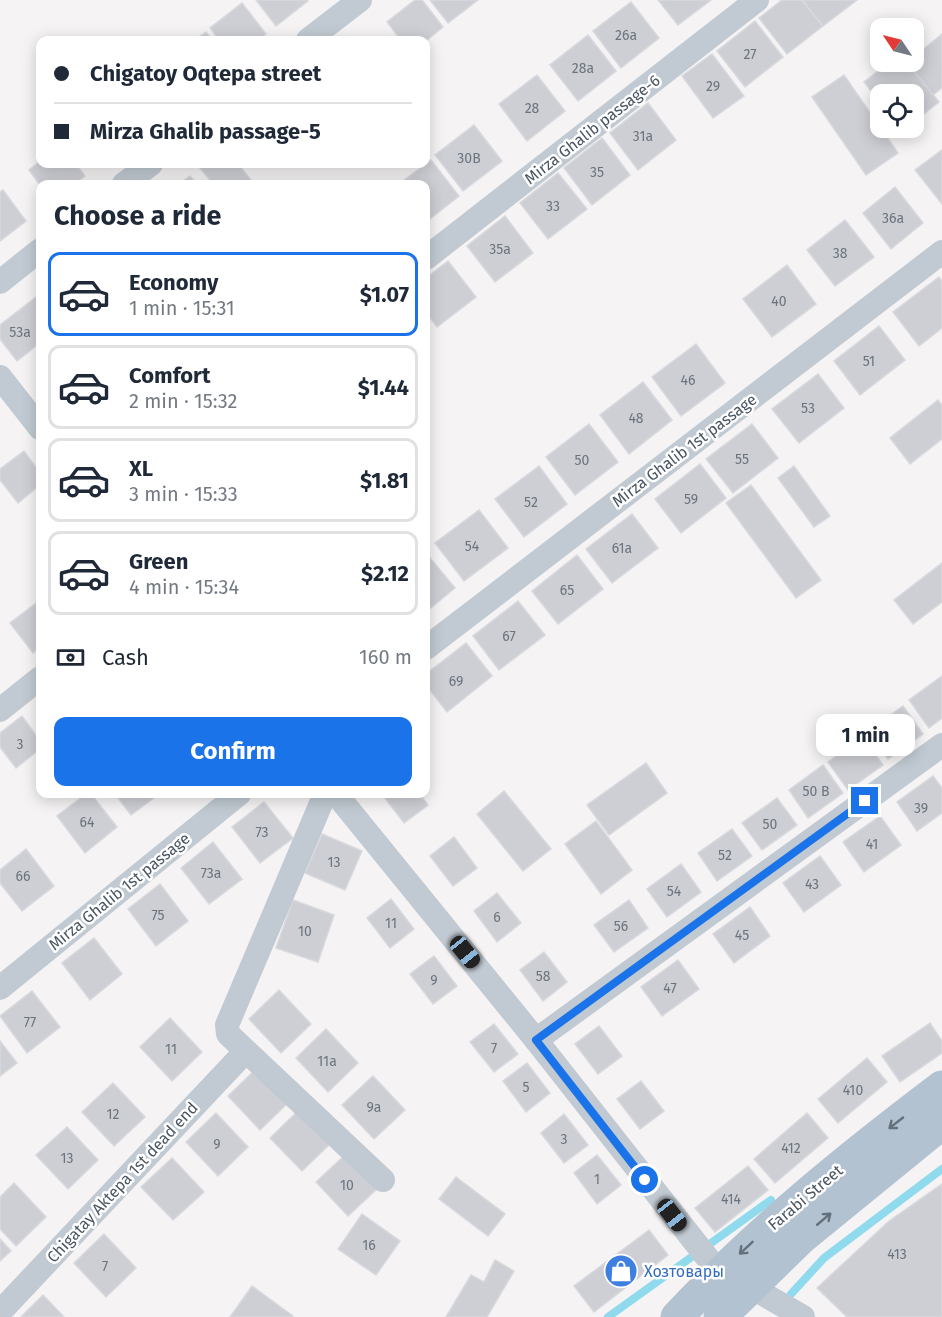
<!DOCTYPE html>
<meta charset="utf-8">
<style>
:root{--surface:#fff;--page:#f6f6f7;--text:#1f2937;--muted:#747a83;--line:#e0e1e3;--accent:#1a73e8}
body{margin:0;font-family:"Fira Sans",sans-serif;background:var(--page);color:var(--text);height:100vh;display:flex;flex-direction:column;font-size:22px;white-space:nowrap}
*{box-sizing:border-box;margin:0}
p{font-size:20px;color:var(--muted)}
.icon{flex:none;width:33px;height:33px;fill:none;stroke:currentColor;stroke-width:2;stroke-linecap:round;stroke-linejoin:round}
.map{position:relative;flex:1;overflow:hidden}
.side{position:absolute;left:36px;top:180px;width:394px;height:618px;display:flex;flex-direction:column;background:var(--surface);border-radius:12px;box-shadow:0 3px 15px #0003}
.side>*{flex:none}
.hud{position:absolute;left:36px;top:36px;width:394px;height:132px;border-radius:12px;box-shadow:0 3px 15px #0003;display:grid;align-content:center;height:132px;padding:0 18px;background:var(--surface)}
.needle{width:39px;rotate:305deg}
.controls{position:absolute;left:870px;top:18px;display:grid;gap:12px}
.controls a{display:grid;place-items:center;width:54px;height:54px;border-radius:12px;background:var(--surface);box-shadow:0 3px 15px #0003;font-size:30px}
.end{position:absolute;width:27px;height:27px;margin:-14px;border:8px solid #1a73e8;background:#fff;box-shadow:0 0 0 3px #fff}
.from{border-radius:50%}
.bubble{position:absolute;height:42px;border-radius:12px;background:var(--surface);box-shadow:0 3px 15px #0003;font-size:20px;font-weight:700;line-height:42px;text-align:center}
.car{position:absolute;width:18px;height:36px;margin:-18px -9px;border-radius:8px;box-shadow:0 0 4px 2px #0007;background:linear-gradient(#222 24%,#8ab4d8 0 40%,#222 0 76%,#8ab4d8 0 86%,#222 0)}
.hud b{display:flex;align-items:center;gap:21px;height:57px;font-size:22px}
.hud b+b{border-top:2px solid var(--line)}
.hud i{width:15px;height:15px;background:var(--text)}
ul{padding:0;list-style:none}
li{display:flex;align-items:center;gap:18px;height:84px;margin:0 12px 9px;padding:0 6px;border:3px solid var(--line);border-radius:12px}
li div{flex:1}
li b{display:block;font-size:22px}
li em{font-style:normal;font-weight:700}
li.active{border-color:var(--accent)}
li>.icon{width:54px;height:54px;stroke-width:1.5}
h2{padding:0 18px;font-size:27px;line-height:72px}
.pay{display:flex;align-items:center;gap:15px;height:66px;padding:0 18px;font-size:22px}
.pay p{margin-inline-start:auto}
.cta{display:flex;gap:12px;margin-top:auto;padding:12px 18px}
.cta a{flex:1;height:69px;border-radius:12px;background:var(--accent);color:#fff;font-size:24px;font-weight:700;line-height:69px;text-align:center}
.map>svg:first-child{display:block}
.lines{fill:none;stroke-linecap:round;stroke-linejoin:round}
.stream{stroke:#90daee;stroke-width:8}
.building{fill:#cdcfd5;stroke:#d7d9de;stroke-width:1.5}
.minor{stroke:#c1cad2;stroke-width:24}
.primary{stroke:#b3c2d1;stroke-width:33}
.oneway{stroke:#64717d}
.route{stroke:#1a73e8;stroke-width:8}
.labels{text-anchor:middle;stroke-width:5;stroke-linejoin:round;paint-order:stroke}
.number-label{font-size:14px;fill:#6b747e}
.street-label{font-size:16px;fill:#4a5661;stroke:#fff}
.shop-label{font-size:16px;fill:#366cbe;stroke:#fff;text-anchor:start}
</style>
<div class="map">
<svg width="942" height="1317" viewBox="0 0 942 1317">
<rect width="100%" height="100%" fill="#f5f3f3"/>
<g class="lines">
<g class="stream">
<polyline points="791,1294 824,1258 942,1169"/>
<polyline points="608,1317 771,1200"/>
</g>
</g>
<g class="building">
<polygon points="256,0 308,0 308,1 276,26"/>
<polygon points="415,0 422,0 443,27 426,41 401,40 387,22"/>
<polygon points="430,0 478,0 448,23"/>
<polygon points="658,0 711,0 678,25"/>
<polygon points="782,0 802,0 823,26 787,54 759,18"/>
<polygon points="802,0 857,0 823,26"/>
<polygon points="631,2 659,38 621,68 593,31"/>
<polygon points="242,3 266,34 257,40 219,40 210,28"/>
<polygon points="755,21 783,57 745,87 717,51"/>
<polygon points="206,32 213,40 195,40"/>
<polygon points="942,34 942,88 933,95 907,62 914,62 914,57"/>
<polygon points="588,35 616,71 578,101 550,65"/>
<polygon points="712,54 744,96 713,118 682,76"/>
<polygon points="890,62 906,62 939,102 914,122 914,94 880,94 880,102 864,82"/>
<polygon points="537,75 565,111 527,141 499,104"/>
<polygon points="844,75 898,153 866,175 812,97"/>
<polygon points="648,103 676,140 638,170 610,133"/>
<polygon points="474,125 502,161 463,191 435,155"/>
<polygon points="602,138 630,175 592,205 564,168"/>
<polygon points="942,150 942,204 915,170"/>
<polygon points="431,160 459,196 426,222 426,184 399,184"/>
<polygon points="40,161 40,164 76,164 85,176 74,184 40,185 29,170"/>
<polygon points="205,164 238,164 251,180 244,184 213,184 200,168"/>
<polygon points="558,173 587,209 548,239 520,203"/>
<polygon points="190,176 197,184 179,184"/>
<polygon points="895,187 923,223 891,249 863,213"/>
<polygon points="3,190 26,221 0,241 0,192"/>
<polygon points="505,216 533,253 495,282 467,246"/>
<polygon points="845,220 874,257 835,286 807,250"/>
<polygon points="448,261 476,297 437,327 426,312 426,278"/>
<polygon points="787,265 816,304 772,337 743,299"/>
<polygon points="939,277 942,281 942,328 919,346 893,312"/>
<polygon points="36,297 40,303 40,343 17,361 0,339 0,325"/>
<polygon points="879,326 905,360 860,395 834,361"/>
<polygon points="696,344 725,383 681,416 652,377"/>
<polygon points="818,374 844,408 799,443 772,409"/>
<polygon points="643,382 672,420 629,454 600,415"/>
<polygon points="938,400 942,405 942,439 910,464 890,438"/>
<polygon points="589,424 618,462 575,495 546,457"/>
<polygon points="752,424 778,458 733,493 706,459"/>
<polygon points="24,451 40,473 40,485 18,503 0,480 0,469"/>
<polygon points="700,464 726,498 681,533 655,499"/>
<polygon points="539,466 567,504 524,537 495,499"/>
<polygon points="794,466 830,516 814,527 778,478"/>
<polygon points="751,485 821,580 796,598 726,503"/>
<polygon points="479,510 508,548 464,581 435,543"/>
<polygon points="632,514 658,548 612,583 586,549"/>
<polygon points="426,553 455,588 426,612"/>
<polygon points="577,555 603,589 558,624 532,591"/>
<polygon points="942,563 942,602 913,624 894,600"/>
<polygon points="39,601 40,647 33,653 10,623"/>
<polygon points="518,601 545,635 499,670 473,636"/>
<polygon points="466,643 492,676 447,712 426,685 426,674"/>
<polygon points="942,676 942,718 929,728 909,700"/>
<polygon points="903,706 923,734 888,759 868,731"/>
<polygon points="22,716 40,741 40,749 16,768 0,747 0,733"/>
<polygon points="863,737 883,765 848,790 828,762"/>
<polygon points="646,763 667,793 609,835 587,805"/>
<polygon points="823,765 843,793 808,818 789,790"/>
<polygon points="933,776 942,788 942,813 917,831 897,802"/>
<polygon points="504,791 551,849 523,871 477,814"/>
<polygon points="86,794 91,794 117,827 85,853 57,816"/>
<polygon points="115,794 159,794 131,815"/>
<polygon points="382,794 420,794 428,805 404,823"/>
<polygon points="777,798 797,825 762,850 742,823"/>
<polygon points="264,802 293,838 260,863 232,827"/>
<polygon points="880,816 901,845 864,872 843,842"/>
<polygon points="596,821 632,870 601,894 565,844"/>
<polygon points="732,829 752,856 717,881 698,853"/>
<polygon points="322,834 362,851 345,890 305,873"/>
<polygon points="454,837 477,868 453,886 430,856"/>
<polygon points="213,842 242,879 209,904 181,868"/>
<polygon points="26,849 54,886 22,911 0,883 0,870"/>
<polygon points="820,856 841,885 804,912 783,883"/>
<polygon points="681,864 701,892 667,917 647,889"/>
<polygon points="160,884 188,921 156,946 128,909"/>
<polygon points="497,893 521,923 497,942 474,911"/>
<polygon points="391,899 414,929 390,948 367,918"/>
<polygon points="293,900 334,915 318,962 276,948"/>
<polygon points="629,900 648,928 614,952 594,925"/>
<polygon points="750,907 770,936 734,963 713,934"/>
<polygon points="94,938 122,974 90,1000 62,963"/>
<polygon points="544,952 567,982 543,1001 520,970"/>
<polygon points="434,956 457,986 433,1004 410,974"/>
<polygon points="678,960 699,989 662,1016 641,987"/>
<polygon points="279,990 311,1024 281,1053 249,1019"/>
<polygon points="32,991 60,1027 27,1053 0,1016"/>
<polygon points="170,1018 202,1052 172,1081 140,1047"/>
<polygon points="930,1023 942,1041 942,1053 900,1082 882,1056"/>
<polygon points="494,1024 518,1054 494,1072 470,1042"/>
<polygon points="599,1026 622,1056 598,1074 575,1044"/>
<polygon points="326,1029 358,1063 328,1092 296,1058"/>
<polygon points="0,1041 17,1063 0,1076"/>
<polygon points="867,1058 887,1082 838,1123 818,1099"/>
<polygon points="527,1063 550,1093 526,1112 503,1081"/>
<polygon points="258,1067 290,1101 260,1130 228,1096"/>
<polygon points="373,1076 405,1110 374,1139 342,1105"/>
<polygon points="641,1081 664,1111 640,1129 617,1099"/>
<polygon points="113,1083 145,1117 114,1146 82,1112"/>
<polygon points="300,1109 332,1142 302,1171 270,1138"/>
<polygon points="216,1113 248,1147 218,1176 186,1142"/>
<polygon points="807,1113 828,1138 775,1183 754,1159"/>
<polygon points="564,1114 588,1145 564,1163 541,1133"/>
<polygon points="67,1127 98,1160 68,1189 36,1155"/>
<polygon points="347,1153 379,1187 348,1216 316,1182"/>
<polygon points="597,1155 621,1185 597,1204 574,1173"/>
<polygon points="172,1158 204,1192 173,1220 141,1187"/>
<polygon points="748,1166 768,1190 715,1232 695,1208"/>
<polygon points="456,1177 505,1214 488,1236 439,1199"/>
<polygon points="14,1183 46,1217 16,1246 0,1229 0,1197"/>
<polygon points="942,1184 942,1317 847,1317 817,1288 889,1221"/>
<polygon points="362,1214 400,1241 376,1275 338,1249"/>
<polygon points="649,1230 668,1255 594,1312 574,1286"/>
<polygon points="104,1234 136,1268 106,1297 74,1263"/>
<polygon points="0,1239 11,1251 0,1261"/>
<polygon points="495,1260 514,1271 487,1317 446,1317 471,1275 484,1282"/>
<polygon points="252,1286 293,1316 292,1317 230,1317"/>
<polygon points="43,1295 64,1317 21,1317"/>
</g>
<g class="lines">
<g class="minor">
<polyline points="308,40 360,0"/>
<polyline points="124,184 151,164"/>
<polyline points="426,258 757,0"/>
<polyline points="0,282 40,250"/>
<polyline points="0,377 40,428"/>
<polyline points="426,648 942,252"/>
<polyline points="0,710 40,678"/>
<polyline points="325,794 227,1025 228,1034 383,1180"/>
<polyline points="336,794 536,1040 713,1265 803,1317"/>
<polyline points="0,988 239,794"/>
<polyline points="536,1040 942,745"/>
<polyline points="0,1312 245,1052"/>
</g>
<g class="primary">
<path d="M677 1317C758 1231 848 1158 942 1087"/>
<polyline points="720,1317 801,1238 942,1123"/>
</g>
</g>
<defs><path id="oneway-shaft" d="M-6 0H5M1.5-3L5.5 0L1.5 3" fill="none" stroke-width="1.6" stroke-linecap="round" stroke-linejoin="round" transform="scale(1.5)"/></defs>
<g class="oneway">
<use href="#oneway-shaft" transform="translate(896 1123) rotate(142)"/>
<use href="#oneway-shaft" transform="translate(824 1219) rotate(-40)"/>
<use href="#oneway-shaft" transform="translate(746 1248) rotate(137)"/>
</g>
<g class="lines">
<polyline class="route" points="645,1180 536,1040 865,801"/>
</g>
<defs>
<symbol id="shop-disc" viewBox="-11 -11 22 22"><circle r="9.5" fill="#3f7fe0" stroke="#fff"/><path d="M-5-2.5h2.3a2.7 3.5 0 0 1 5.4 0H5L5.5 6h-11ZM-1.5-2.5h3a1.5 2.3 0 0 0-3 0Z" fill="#fff"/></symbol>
</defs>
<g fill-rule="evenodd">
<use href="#shop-disc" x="602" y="1252" width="38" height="38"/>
</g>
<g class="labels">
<g class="number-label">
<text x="626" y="40">26a</text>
<text x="750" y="59">27</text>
<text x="583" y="73">28a</text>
<text x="713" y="91">29</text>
<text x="532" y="113">28</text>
<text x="643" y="141">31a</text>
<text x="469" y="163">30B</text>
<text x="597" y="177">35</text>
<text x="553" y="211">33</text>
<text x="893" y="223">36a</text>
<text x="500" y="254">35a</text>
<text x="840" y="258">38</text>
<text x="779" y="306">40</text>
<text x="20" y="337">53a</text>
<text x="869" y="366">51</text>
<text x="688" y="385">46</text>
<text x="808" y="413">53</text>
<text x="636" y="423">48</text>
<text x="742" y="464">55</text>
<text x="582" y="465">50</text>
<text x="691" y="504">59</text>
<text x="531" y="507">52</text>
<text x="472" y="551">54</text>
<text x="622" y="553">61a</text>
<text x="567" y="595">65</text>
<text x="509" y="641">67</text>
<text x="456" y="686">69</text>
<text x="20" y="749">3</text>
<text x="816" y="796">50 B</text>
<text x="921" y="813">39</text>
<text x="87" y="827">64</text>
<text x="770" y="829">50</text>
<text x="262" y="837">73</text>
<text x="872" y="849">41</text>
<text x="725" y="860">52</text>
<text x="334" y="867">13</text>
<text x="211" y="878">73a</text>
<text x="23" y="881">66</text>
<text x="812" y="889">43</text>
<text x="674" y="896">54</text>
<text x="158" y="920">75</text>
<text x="497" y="922">6</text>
<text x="391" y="928">11</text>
<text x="621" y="931">56</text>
<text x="305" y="936">10</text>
<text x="742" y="940">45</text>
<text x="543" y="981">58</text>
<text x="434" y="985">9</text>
<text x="670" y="993">47</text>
<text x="30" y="1027">77</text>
<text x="494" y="1053">7</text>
<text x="171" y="1054">11</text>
<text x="327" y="1066">11a</text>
<text x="526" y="1092">5</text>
<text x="853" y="1095">410</text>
<text x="374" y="1112">9a</text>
<text x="113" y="1119">12</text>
<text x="564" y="1144">3</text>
<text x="217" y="1149">9</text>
<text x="791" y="1153">412</text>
<text x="67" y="1163">13</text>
<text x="597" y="1184">1</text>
<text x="347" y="1190">10</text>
<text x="731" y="1204">414</text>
<text x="369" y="1250">16</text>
<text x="897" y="1259">413</text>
<text x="105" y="1271">7</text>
</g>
<g class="street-label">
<text transform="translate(592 129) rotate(-38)" y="6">Mirza Ghalib passage-6</text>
<text transform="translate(684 450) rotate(-37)" y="6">Mirza Ghalib 1st passage</text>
<text transform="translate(119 891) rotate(-39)" y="6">Mirza Ghalib 1st passage</text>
<text transform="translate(122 1182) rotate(-47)" y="6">Chigatay Aktepa 1st dead end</text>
<text transform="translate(805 1197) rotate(-40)" y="6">Farabi Street</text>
</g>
<g class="shop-label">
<text x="644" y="1277">Хозтовары</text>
</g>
</g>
</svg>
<div class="controls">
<a><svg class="needle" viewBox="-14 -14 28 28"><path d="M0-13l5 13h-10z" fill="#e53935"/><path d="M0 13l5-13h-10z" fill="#747a83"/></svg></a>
<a><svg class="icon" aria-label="locate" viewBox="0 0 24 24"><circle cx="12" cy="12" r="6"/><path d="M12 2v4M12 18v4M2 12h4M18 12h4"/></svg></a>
</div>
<i class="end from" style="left:645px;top:1180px"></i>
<i class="end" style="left:865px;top:801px"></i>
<div class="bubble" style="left:816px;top:714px;width:99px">1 min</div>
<i class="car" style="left:465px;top:952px;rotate:141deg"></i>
<i class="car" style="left:672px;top:1215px;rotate:142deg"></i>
<div class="hud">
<b><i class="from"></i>Chigatoy Oqtepa street</b>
<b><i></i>Mirza Ghalib passage-5</b>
</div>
<section class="side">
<h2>Choose a ride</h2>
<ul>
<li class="active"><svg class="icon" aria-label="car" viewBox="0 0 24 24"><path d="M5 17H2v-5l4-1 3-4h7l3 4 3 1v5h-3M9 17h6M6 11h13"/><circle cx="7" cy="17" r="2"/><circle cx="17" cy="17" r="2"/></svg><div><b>Economy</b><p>1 min · 15:31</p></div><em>$1.07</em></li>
<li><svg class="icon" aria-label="car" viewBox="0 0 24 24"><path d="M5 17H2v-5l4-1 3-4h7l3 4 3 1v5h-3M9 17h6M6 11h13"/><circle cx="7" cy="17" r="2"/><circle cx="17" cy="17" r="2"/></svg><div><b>Comfort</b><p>2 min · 15:32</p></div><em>$1.44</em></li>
<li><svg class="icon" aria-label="car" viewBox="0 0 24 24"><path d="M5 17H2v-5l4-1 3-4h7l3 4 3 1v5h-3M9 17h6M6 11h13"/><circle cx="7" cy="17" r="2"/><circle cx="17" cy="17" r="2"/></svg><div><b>XL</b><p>3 min · 15:33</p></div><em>$1.81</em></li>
<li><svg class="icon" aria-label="car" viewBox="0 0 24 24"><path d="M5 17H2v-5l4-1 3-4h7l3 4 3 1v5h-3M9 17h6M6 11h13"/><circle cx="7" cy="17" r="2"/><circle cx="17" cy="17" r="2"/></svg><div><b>Green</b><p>4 min · 15:34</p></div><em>$2.12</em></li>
</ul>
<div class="pay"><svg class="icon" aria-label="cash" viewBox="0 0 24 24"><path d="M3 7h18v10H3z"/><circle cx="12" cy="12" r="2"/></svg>Cash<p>160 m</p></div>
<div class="cta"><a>Confirm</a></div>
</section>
</div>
